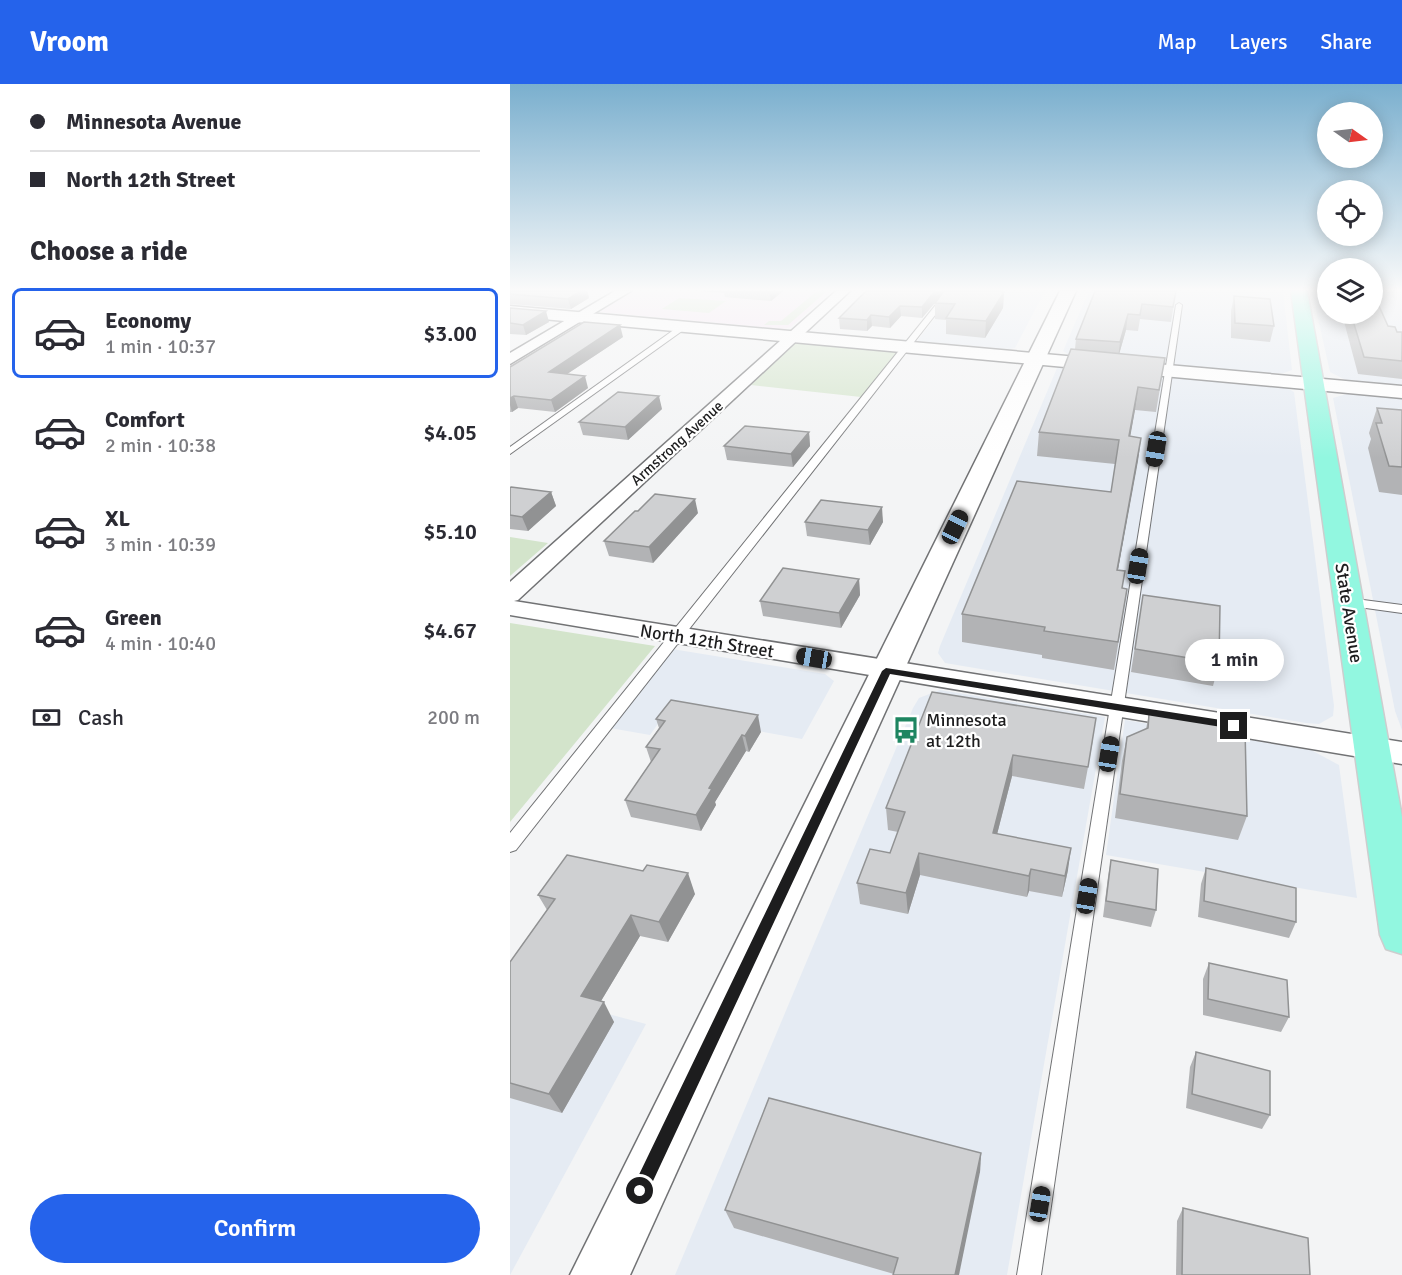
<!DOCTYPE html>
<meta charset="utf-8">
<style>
:root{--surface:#fff;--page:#f7f7f7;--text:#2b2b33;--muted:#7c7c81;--line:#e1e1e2;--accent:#2563eb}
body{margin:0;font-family:Signika,sans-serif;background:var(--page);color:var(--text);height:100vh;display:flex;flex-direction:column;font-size:22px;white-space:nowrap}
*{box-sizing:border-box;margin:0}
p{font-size:20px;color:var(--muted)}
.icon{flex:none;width:33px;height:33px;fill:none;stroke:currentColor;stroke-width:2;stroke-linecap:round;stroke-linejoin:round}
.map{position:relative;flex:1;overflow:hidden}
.sheet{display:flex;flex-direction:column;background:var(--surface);width:510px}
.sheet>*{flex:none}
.hud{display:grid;align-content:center;height:132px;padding:0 30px;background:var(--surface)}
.needle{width:39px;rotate:104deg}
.fabs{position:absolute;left:807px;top:18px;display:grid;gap:12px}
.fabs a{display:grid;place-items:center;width:66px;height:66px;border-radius:50%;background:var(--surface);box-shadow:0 3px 15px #0003;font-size:30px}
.end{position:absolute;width:27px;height:27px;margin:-14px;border:8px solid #1d1d1e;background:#fff;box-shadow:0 0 0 3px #fff}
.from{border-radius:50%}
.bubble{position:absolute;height:42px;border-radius:21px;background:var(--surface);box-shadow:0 3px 15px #0003;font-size:20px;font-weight:600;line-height:42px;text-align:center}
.car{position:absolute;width:18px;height:36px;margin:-18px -9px;border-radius:8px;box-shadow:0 0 4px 2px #0007;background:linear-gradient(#222 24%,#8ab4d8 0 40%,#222 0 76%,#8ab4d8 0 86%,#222 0)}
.hud b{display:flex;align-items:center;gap:21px;height:57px;font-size:22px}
.hud b+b{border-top:2px solid var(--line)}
.hud i{width:15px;height:15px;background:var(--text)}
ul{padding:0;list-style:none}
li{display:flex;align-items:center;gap:18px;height:90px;margin:0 12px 9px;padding:0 18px;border:3px solid transparent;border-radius:9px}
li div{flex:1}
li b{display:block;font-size:22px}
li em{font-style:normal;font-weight:600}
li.selected{border-color:var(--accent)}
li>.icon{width:54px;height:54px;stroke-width:1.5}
h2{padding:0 30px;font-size:27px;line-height:72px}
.pay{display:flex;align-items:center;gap:15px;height:66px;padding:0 30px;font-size:22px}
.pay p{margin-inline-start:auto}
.button{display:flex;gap:12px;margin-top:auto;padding:12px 30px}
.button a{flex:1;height:69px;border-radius:36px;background:var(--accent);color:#fff;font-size:24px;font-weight:600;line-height:69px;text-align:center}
header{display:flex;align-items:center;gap:36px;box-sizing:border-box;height:84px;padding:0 30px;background:var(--accent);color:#fff}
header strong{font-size:28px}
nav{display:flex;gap:33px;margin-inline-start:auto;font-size:21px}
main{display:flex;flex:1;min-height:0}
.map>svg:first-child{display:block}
.built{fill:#e5ebf3}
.education{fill:#f6e3f3}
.green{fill:#d3e4cb}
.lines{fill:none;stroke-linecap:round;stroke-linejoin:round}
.service-casing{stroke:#717274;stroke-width:2}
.minor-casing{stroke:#717274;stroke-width:3}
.tertiary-casing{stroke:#717274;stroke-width:3}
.secondary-casing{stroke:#717274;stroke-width:3}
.primary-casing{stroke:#cdcdce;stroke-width:3}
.service{fill:#fff;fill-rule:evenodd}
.minor{fill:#fff;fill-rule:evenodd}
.tertiary{fill:#fff;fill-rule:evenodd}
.secondary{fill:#fff;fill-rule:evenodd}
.primary{fill:#92f7e0;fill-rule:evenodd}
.wall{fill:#b2b3b5}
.shaded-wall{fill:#919293}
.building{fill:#cfd0d2;stroke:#919293;stroke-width:1.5}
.route{fill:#1d1d1e}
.labels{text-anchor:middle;stroke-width:4.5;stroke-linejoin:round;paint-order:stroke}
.far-street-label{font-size:15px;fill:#1d1d1e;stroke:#fff}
.street-label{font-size:18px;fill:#1d1d1e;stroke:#fff}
.poi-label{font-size:18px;fill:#1d1d1e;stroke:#fff;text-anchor:start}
</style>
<header>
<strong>Vroom</strong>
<nav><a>Map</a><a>Layers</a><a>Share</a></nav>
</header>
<main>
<section class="sheet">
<div class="hud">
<b><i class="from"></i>Minnesota Avenue</b>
<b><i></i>North 12th Street</b>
</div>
<h2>Choose a ride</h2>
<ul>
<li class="selected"><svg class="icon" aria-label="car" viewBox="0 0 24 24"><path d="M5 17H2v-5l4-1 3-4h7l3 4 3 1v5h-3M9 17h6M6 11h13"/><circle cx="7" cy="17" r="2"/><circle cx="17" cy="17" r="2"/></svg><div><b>Economy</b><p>1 min · 10:37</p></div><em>$3.00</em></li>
<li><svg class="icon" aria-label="car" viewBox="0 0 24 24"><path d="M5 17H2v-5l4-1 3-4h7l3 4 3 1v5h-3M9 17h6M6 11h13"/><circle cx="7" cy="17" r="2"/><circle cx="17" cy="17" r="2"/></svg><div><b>Comfort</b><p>2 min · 10:38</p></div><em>$4.05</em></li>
<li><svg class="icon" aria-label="car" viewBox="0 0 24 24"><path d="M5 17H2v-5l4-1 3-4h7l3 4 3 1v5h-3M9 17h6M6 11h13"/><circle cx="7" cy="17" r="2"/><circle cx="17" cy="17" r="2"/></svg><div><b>XL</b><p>3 min · 10:39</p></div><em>$5.10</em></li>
<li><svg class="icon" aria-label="car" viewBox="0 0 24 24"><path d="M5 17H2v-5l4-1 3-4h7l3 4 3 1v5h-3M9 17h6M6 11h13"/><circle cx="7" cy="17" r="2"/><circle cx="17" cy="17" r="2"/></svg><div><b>Green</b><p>4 min · 10:40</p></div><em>$4.67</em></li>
</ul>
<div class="pay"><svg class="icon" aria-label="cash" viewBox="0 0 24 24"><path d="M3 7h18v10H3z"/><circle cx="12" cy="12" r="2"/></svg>Cash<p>200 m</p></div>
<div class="button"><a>Confirm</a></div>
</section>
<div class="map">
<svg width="892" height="1191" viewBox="0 0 892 1191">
<rect width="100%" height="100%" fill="#f3f4f5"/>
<g class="built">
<polygon points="446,207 535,207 505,264 499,265 407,257"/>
<polygon points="579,207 773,207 782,286 774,289 755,289 559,271 553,267"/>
<polygon points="802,207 817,207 818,230 862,230 863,207 892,207 892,301 836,296 820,288"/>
<polygon points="554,281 774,302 784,308 824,622 823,632 809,640 796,639 435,579 428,569 430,562 547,284"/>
<polygon points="840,309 892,313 892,646 885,627 823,314"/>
<polygon points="162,565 315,590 324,597 292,655 155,630 140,651 100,644"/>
<polygon points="430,606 595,633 497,1191 165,1191 403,624 409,614"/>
<polygon points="615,636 801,666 829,681 847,814 596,771"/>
<polygon points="0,904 136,940 0,1191"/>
</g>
<polygon class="education" points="123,207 322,207 281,243 274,245 90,228"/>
<g class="green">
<polygon points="307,207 317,207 278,241 254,241 259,237 271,237"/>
<polygon points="169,214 216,217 199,229 152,225"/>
<polygon points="288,257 389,266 351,313 241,301"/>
<polygon points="0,453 38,459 0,492"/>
<polygon points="0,539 145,562 0,738"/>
</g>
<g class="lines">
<defs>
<g id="service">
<polygon points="437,207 444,207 6,766 0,768 0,749"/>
<polygon points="669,219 672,221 531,1191 507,1191 666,221"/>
<polygon points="172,240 179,242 0,370 0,363"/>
<polygon points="838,514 892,521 892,529 834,521 832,518 834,515"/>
</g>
<g id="minor">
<polygon points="105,207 121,207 0,280 0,269"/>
<polygon points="326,207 340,207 8,516 4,517 892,658 892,680 0,531 0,498"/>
</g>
<polygon id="tertiary" points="0,222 892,302 892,314 0,232"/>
<polygon id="secondary" points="550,207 566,207 120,1191 60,1191"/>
<polygon id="primary" points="781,207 797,207 892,733 892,870 876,865 870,851"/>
</defs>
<use href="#service" class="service-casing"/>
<use href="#minor" class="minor-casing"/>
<use href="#tertiary" class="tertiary-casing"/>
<use href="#secondary" class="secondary-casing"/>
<use href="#primary" class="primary-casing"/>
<use href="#service" class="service"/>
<use href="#minor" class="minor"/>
<use href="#tertiary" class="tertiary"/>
<use href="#secondary" class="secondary"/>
<use href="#primary" class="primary"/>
</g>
<g class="wall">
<polygon points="0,207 77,207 79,214 61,225 0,220"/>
<polygon points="187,207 273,207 261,217 215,213 214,209"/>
<polygon points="356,207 433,207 433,209 494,208 493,224 475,254 436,250 436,236 425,235 425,219 412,234 391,232 380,244 362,242 357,247 330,245 329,234"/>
<polygon points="585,207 666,207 661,238 630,235 628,247 616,246 609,270 655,274 646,328 625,326 620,352 631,354 608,486 615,487 612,504 617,505 604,586 532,574 532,571 452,558 452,530 601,408 605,380 527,372 529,348 565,265 566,255"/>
<polygon points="724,212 764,242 760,258 721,254 721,227"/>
<polygon points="0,224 39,238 16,251 0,250"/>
<polygon points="832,230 862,230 878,242 887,248 892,248 892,295 848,290"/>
<polygon points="113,253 57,290 78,304 45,328 8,324 2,328 0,328 0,283"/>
<polygon points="867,324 892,326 892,411 869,408 858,364 861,355 859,349"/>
<polygon points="152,325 118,356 73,351 69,338"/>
<polygon points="299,348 300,362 283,383 217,376 214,362"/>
<polygon points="0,404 41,408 46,422 18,447 0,445"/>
<polygon points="188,429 143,479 99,472 94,457"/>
<polygon points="295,438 373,438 360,461 297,452"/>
<polygon points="349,495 350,511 331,544 253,532 250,517"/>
<polygon points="633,511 709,579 703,602 621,588"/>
<polygon points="422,608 583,656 574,705 502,692 487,750 558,786 552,813 519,807 517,813 410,791 398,830 350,820 347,799 380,769 388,748 378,746 376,724"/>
<polygon points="639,630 737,732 728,756 605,734 612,677 617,653 636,645"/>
<polygon points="146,635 251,648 239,668 236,667 205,718 206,721 191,747 121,733 115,716 141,678 136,663 149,644"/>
<polygon points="601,776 646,826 641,843 593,833 598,793"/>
<polygon points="696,784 786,838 779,854 688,833 691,800"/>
<polygon points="185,810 158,858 130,852 91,917 104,938 52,1029 0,1014 0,878 37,826 28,811"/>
<polygon points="699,879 779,933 771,948 693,931 693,895"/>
<polygon points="686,968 760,1031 752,1045 676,1024 680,983"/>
<polygon points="471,1069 470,1088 384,1190 224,1144 215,1126"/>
<polygon points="673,1124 800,1191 666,1191 667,1137"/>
</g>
<g class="shaded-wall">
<polygon points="71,207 77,207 79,214 61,225 58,215"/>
<polygon points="259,207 273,207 261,217"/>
<polygon points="425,207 433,207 433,209 412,234 412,223"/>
<polygon points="494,208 493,224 475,254 476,237"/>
<polygon points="390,222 391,232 380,244 379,233"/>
<polygon points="36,227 39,238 16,251 13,241"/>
<polygon points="618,230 616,246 608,274 610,258"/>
<polygon points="361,231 362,242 357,247 357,236"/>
<polygon points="110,241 113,253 42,300 39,288"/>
<polygon points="75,292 78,304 45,328 41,316"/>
<polygon points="628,303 625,326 616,376 619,352"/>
<polygon points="4,312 8,324 2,328 0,321 0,314"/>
<polygon points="149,312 152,325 118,356 115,343"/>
<polygon points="299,348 300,362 283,383 281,370"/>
<polygon points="631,354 628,377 603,513 607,486"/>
<polygon points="41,408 46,422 18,447 12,433"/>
<polygon points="185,415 188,429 143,479 139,463"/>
<polygon points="372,423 373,438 360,461 358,446"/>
<polygon points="349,495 350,511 331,544 329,529"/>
<polygon points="248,631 251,648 239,668 235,652"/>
<polygon points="232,651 236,667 205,718 206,721 191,747 186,731 199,704"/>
<polygon points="503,671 502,692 482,770 483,749"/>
<polygon points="561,764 558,786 552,813 555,792"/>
<polygon points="409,769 410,791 398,830 396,809"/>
<polygon points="521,785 519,807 517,813 519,792"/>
<polygon points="178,789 185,810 158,858 149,838"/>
<polygon points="121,831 130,852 82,932 71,912"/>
<polygon points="94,918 104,938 52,1029 39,1010"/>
<polygon points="471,1069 470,1088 449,1191 445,1191"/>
</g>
<g class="building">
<polygon points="0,207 71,207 58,215 0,210"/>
<polygon points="356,207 425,207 412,223 390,222 379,233 361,231 357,236 329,234"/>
<polygon points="434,207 489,207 494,208 476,237 436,234 445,220 425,219"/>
<polygon points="585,207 666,207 663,223 632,220 630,231 618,230 610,258 566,255"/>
<polygon points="724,212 760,215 764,242 725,239"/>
<polygon points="862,222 869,222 878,242 885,243 887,248 892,248 892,277 854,273 841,230 862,230"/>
<polygon points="0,224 36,227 13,241 0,239"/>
<polygon points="74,238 110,241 39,288 75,292 41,316 4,312 0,314 0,283"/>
<polygon points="561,265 655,274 649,306 628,303 619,352 631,354 607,486 615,487 612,504 617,505 608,558 534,547 535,543 452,530 507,397 601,408 609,356 529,348"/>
<polygon points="108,308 149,312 115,343 69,338"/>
<polygon points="867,324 892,326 892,383 879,382 866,339 872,339"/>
<polygon points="235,342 299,348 281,370 214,362"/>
<polygon points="1,403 41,408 12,433 0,431 0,404"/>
<polygon points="145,410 185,415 139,463 94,457 125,427 128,427"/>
<polygon points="311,416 372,423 358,446 295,438"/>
<polygon points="273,484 349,495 329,529 250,517"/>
<polygon points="633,511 710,522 709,579 625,565"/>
<polygon points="422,608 586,634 578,683 503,671 483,749 561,764 555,792 521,785 519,792 409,769 396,809 347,799 360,765 380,769 395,728 376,724"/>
<polygon points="161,616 248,631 235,652 232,651 199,704 202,705 186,731 115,716 150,665 136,663 155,637 146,635"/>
<polygon points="639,630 735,645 737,732 610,710 617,653 638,644"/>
<polygon points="57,771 133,787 137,781 178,789 149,838 121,831 71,912 94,918 39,1010 0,999 0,878 45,815 28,811"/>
<polygon points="601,776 648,785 646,826 596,817"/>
<polygon points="696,784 786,804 786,838 694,817"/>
<polygon points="699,879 777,896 779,933 698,915"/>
<polygon points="686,968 760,987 760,1031 682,1010"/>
<polygon points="259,1014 471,1069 445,1191 383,1191 388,1174 215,1126"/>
<polygon points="673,1124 798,1154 800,1191 672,1191"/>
</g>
<linearGradient id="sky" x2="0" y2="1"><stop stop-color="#7aafce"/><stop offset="0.55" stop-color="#fafafa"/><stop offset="1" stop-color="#fafafa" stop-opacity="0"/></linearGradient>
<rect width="892" height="374" fill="url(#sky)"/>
<polygon class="route" points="376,584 724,638 729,642 724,645 380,590 136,1112 130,1115 124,1112 122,1107 124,1101 372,587"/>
<defs>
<symbol id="bus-bare" viewBox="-9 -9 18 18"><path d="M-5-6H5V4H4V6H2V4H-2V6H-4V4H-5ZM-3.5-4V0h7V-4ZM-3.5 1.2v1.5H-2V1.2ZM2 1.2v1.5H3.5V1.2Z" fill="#1d8560" stroke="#fff" stroke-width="2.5" paint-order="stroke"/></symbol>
</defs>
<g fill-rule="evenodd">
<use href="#bus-bare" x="377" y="627" width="38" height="38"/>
</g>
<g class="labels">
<g class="far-street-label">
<text transform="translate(167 359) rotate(-42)" y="5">Armstrong Avenue</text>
</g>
<g class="street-label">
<text transform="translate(839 529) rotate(81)" y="6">State Avenue</text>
<text transform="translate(197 557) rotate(9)" y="6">North 12th Street</text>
</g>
<g class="poi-label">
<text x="416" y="642">Minnesota<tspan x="416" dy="21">at 12th</tspan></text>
</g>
</g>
</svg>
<div class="fabs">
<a><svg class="needle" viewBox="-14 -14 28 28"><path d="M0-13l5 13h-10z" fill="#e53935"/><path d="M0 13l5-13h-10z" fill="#7c7c81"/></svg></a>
<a><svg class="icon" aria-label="locate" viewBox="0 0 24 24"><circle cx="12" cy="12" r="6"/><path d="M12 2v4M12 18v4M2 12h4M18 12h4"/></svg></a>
<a><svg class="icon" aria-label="layers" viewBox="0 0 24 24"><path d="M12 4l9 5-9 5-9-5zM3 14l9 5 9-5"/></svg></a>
</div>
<i class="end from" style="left:130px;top:1107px"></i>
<i class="end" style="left:724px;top:642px"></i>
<div class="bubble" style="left:675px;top:555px;width:99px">1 min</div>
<i class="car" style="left:646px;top:365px;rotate:189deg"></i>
<i class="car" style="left:445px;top:443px;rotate:26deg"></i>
<i class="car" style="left:628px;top:482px;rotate:9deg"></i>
<i class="car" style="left:304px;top:574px;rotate:279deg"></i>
<i class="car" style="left:599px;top:670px;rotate:9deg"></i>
<i class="car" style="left:577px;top:812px;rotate:9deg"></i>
<i class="car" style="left:530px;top:1120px;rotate:9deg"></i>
</div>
</main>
